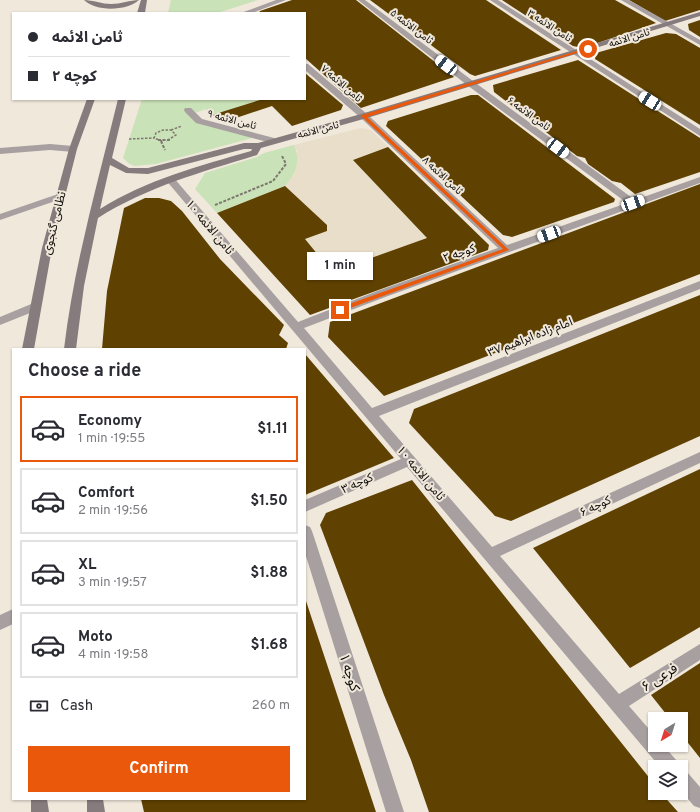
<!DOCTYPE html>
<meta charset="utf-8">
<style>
:root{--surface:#fff;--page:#f7f7f7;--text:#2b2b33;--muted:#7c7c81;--line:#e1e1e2;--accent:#ea580c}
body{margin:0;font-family:Overpass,"Noto Sans Arabic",sans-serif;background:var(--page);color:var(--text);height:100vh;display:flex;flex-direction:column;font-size:15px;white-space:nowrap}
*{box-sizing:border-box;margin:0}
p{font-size:13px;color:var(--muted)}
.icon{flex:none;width:22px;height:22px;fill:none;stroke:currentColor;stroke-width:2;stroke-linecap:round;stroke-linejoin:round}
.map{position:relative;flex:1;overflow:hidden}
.drawer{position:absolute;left:12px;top:348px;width:294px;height:452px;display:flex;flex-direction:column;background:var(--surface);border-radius:0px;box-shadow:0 1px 3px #0004}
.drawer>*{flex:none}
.top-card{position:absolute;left:12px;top:12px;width:294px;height:88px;border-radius:0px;box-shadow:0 1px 3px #0004;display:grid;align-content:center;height:88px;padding:0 16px;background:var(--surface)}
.needle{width:26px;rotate:218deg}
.fabs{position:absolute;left:648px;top:712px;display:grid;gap:8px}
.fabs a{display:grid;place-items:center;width:40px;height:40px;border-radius:0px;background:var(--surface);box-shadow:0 1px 3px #0004;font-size:20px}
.end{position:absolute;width:18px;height:18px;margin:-9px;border:5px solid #ea580c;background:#fff;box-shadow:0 0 0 2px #fff}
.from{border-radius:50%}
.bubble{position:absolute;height:28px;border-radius:0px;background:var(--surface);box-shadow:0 1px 3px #0004;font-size:13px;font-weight:700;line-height:28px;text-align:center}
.car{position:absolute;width:12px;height:24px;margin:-12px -6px;border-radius:5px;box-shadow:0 0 3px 1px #0007;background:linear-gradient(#fff 24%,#345 0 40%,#fff 0 76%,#345 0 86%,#fff 0)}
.top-card b{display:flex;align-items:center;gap:14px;height:38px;font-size:15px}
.top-card b+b{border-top:1px solid var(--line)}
.top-card i{width:10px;height:10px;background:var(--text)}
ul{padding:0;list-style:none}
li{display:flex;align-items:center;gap:12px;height:66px;margin:0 8px 6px;padding:0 8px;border:2px solid var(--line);border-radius:0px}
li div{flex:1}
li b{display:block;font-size:15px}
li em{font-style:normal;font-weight:700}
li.current{border-color:var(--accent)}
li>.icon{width:36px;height:36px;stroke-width:1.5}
h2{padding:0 16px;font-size:18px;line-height:48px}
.pay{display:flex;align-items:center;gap:10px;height:44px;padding:0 16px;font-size:15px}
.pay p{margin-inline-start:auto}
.cta{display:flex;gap:8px;margin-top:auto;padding:8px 16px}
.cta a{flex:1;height:46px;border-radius:0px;background:var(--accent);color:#fff;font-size:16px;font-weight:700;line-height:46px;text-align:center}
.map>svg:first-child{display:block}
.education{fill:#e8dec9}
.green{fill:#cae2b7}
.building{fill:#5f4102}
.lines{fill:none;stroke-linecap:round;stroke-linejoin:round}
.path-far1{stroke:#7e7870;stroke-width:1.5;stroke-dasharray:2.5 1.5;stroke-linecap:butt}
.path{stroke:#7e7870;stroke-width:2;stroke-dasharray:3 1.5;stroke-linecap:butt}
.street{fill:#a79fa0;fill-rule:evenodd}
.secondary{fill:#877c7d;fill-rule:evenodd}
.route{fill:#ea580c}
.labels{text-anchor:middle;stroke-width:4;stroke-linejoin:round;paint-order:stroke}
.far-street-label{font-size:10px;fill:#0e0b08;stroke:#f0e8db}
.street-label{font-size:12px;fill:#0e0b08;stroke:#f0e8db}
.near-street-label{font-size:14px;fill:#0e0b08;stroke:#f0e8db}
</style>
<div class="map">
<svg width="700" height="812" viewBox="0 0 700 812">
<rect width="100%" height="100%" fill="#f0e8db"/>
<polygon class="education" points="361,128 371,130 388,147 353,160 427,238 332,272 305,239 327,231 327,225 285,186 294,174 297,151 294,145"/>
<g class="green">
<polygon points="171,0 258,0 217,13 168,13"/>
<path d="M142 99H263L212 115 206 109 195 113C208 129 233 129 253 132L256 137 156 164 134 166 128 163 123 158Z"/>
<path d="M294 145C301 161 296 174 285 186L217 213 195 189 205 173 257 157 264 153Z"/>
</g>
<g class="building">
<polygon points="292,0 356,0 454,77 361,108 305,58 305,13 259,13 260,11"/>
<polygon points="370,0 486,0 561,50 475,76 470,74"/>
<polygon points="502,0 615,0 656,23 583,48 573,46"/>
<polygon points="629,0 700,0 700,10 665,21"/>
<polygon points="700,20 700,37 689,30 688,24"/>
<polygon points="666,33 676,34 700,48 700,125 595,59 596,53"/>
<polygon points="578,60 700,138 700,172 635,194 621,183 612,181 588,164 585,158 577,156 494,92 493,85"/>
<polygon points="305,73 343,105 341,110 292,126 272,106 224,122 212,115 263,99 305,99"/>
<polygon points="471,95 478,95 615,199 614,202 512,237 503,235 386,126 388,121"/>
<polygon points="388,147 489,245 488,250 310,315 217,213 285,186 327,225 327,231 305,239 332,272 427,238 353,160"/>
<polygon points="700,184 700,274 384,396 328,337 330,322"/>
<polygon points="145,198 159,198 171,201 182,211 220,259 284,325 279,335 288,343 286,349 102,349 107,291 124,208"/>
<polygon points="700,295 700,436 511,521 495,516 409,423 414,409"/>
<polygon points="305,354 394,458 305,495"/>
<polygon points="700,469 700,627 630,668 533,548"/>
<polygon points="412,480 655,785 655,793 661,793 678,812 429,812 411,760 384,695 320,525 326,513"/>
<polygon points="305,598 376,812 144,812 141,799 305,799"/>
<polygon points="700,663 700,758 681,734 681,719 670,719 651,695"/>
</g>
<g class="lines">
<g class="path-far1">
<polyline points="171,130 182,126"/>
<polyline points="129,139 154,138"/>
<polyline points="162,141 154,138 156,133 163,130 171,130 176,135 166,141"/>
</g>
<g class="path">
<polyline points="158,140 170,140"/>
<polyline points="161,141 165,150"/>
<polyline points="215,205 273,181 286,164 282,156"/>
</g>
<g class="street">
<polygon points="276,0 286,0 252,13 241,13"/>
<polygon points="358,0 365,0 473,81 635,200 700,177 700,183 388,296 304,328 372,408 700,281 700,289 379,416 492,547 700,452 700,463 500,556 619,694 700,644 700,660 629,706 655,736 655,745 663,745 677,761 679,767 660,767 407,467 305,512 305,500 401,459 165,179 167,177 173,177 298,322 380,290 498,248 361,118 305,70 305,64 308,64 367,114 507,245 627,203 467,85"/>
<polygon points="490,0 498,0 700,129 700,136"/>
<polygon points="621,0 629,0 700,40 700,45"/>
<polygon points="185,108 191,108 202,119 278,139 279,141 275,144 196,123 185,112 184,110"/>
<polygon points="50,144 73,146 77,149 73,152 50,150 0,154 0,148"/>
<polygon points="61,193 66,196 64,198 0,220 0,214"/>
<polygon points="36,302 40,303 41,306 40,309 0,325 0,317"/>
<polygon points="305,525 310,527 312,531 404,812 386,812 305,553"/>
<polygon points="13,609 13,624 0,630 0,615"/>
<polygon points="681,770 687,772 700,787 700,808 694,806 681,791"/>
</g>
<g class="secondary">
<path d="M84 0C93 0 102 4 111 4 121 4 130 0 139 0 127 11 96 12 84 0Z"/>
<polygon points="141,0 147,0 145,13 137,13"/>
<path d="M700 12V16L367 118 261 148 257 155C202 172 147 187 98 218L84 286 76 349H64C74 264 98 182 118 99H126L112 158 129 168H148L244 143H258L361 114ZM244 149H252L251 151C199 166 146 180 100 209L110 165 126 173 148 174Z"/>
<polygon points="87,99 95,99 77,149 52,248 34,349 22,349 42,248 69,149"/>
<polygon points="31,799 47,799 49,812 31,812"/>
<polygon points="87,799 103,799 105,812 87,812"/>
</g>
</g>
<polygon class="route" points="587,48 590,49 367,117 509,250 342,311 338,311 338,308 503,249 362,117 362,115"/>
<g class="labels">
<g class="far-street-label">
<text transform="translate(550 25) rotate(33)" y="4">ثامن الائمه ۳</text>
<text transform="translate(412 26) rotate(37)" y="4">ثامن الائمه ۵</text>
<text transform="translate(629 37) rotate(-17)" y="4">ثامن الائمه</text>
<text transform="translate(342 83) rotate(41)" y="4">ثامن الائمه ۷</text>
<text transform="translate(529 113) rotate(36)" y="4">ثامن الائمه ۶</text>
<text transform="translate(232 119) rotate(15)" y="4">ثامن الائمه ۹</text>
<text transform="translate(318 129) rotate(-15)" y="4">ثامن الائمه</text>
<text transform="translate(443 175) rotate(43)" y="4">ثامن الائمه ۸</text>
</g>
<g class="street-label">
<text transform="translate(54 223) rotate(-76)" y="4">نظامی گنجوی</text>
<text transform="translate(210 227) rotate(50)" y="4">ثامن الائمه ۱۰</text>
<text transform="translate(459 253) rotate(-19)" y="4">کوچه ۲</text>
<text transform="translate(530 337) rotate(-21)" y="4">امام زاده ابراهیم ۳۷</text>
<text transform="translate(421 473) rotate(50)" y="4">ثامن الائمه ۱۰</text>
<text transform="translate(357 483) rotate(-24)" y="4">کوچه ۳</text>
<text transform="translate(595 506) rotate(-25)" y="4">کوچه ۶</text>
</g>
<g class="near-street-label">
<text transform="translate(350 672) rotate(72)" y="5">کوچه ۱</text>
<text transform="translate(659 677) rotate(-33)" y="5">فرعی ۶</text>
</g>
</g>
</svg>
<div class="fabs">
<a><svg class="needle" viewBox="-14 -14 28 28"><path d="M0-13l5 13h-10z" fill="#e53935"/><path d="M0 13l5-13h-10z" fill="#7c7c81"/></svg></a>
<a><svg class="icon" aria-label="layers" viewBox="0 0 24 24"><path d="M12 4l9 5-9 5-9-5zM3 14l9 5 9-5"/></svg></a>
</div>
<i class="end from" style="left:588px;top:49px"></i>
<i class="end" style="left:340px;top:310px"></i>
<div class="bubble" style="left:307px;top:252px;width:66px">1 min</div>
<i class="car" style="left:446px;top:65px;rotate:308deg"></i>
<i class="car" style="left:650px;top:101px;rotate:302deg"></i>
<i class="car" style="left:558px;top:148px;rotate:127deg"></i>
<i class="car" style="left:633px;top:203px;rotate:70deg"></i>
<i class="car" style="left:549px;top:234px;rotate:250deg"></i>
<div class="top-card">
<b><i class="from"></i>ثامن الائمه</b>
<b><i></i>کوچه ۲</b>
</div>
<section class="drawer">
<h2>Choose a ride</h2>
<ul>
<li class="current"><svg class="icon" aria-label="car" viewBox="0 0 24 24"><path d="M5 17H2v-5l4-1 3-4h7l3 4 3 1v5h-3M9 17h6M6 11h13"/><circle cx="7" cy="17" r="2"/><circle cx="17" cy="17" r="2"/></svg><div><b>Economy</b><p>1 min · 19:55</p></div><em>$1.11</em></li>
<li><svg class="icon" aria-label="car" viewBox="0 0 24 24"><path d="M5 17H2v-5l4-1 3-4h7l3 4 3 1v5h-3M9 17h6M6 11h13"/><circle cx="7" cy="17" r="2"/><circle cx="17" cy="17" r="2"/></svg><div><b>Comfort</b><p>2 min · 19:56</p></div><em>$1.50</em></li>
<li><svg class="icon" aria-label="car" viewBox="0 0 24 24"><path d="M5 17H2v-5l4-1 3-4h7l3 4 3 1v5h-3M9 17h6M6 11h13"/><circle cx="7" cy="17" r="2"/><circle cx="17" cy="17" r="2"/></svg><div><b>XL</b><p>3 min · 19:57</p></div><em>$1.88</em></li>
<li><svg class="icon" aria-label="car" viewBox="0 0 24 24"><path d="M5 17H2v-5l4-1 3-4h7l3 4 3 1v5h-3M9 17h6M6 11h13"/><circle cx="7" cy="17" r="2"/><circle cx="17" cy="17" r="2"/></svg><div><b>Moto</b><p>4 min · 19:58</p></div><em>$1.68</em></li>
</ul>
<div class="pay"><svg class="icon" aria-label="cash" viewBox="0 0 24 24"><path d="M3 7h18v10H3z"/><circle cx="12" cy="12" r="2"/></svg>Cash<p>260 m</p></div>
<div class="cta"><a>Confirm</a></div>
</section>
</div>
